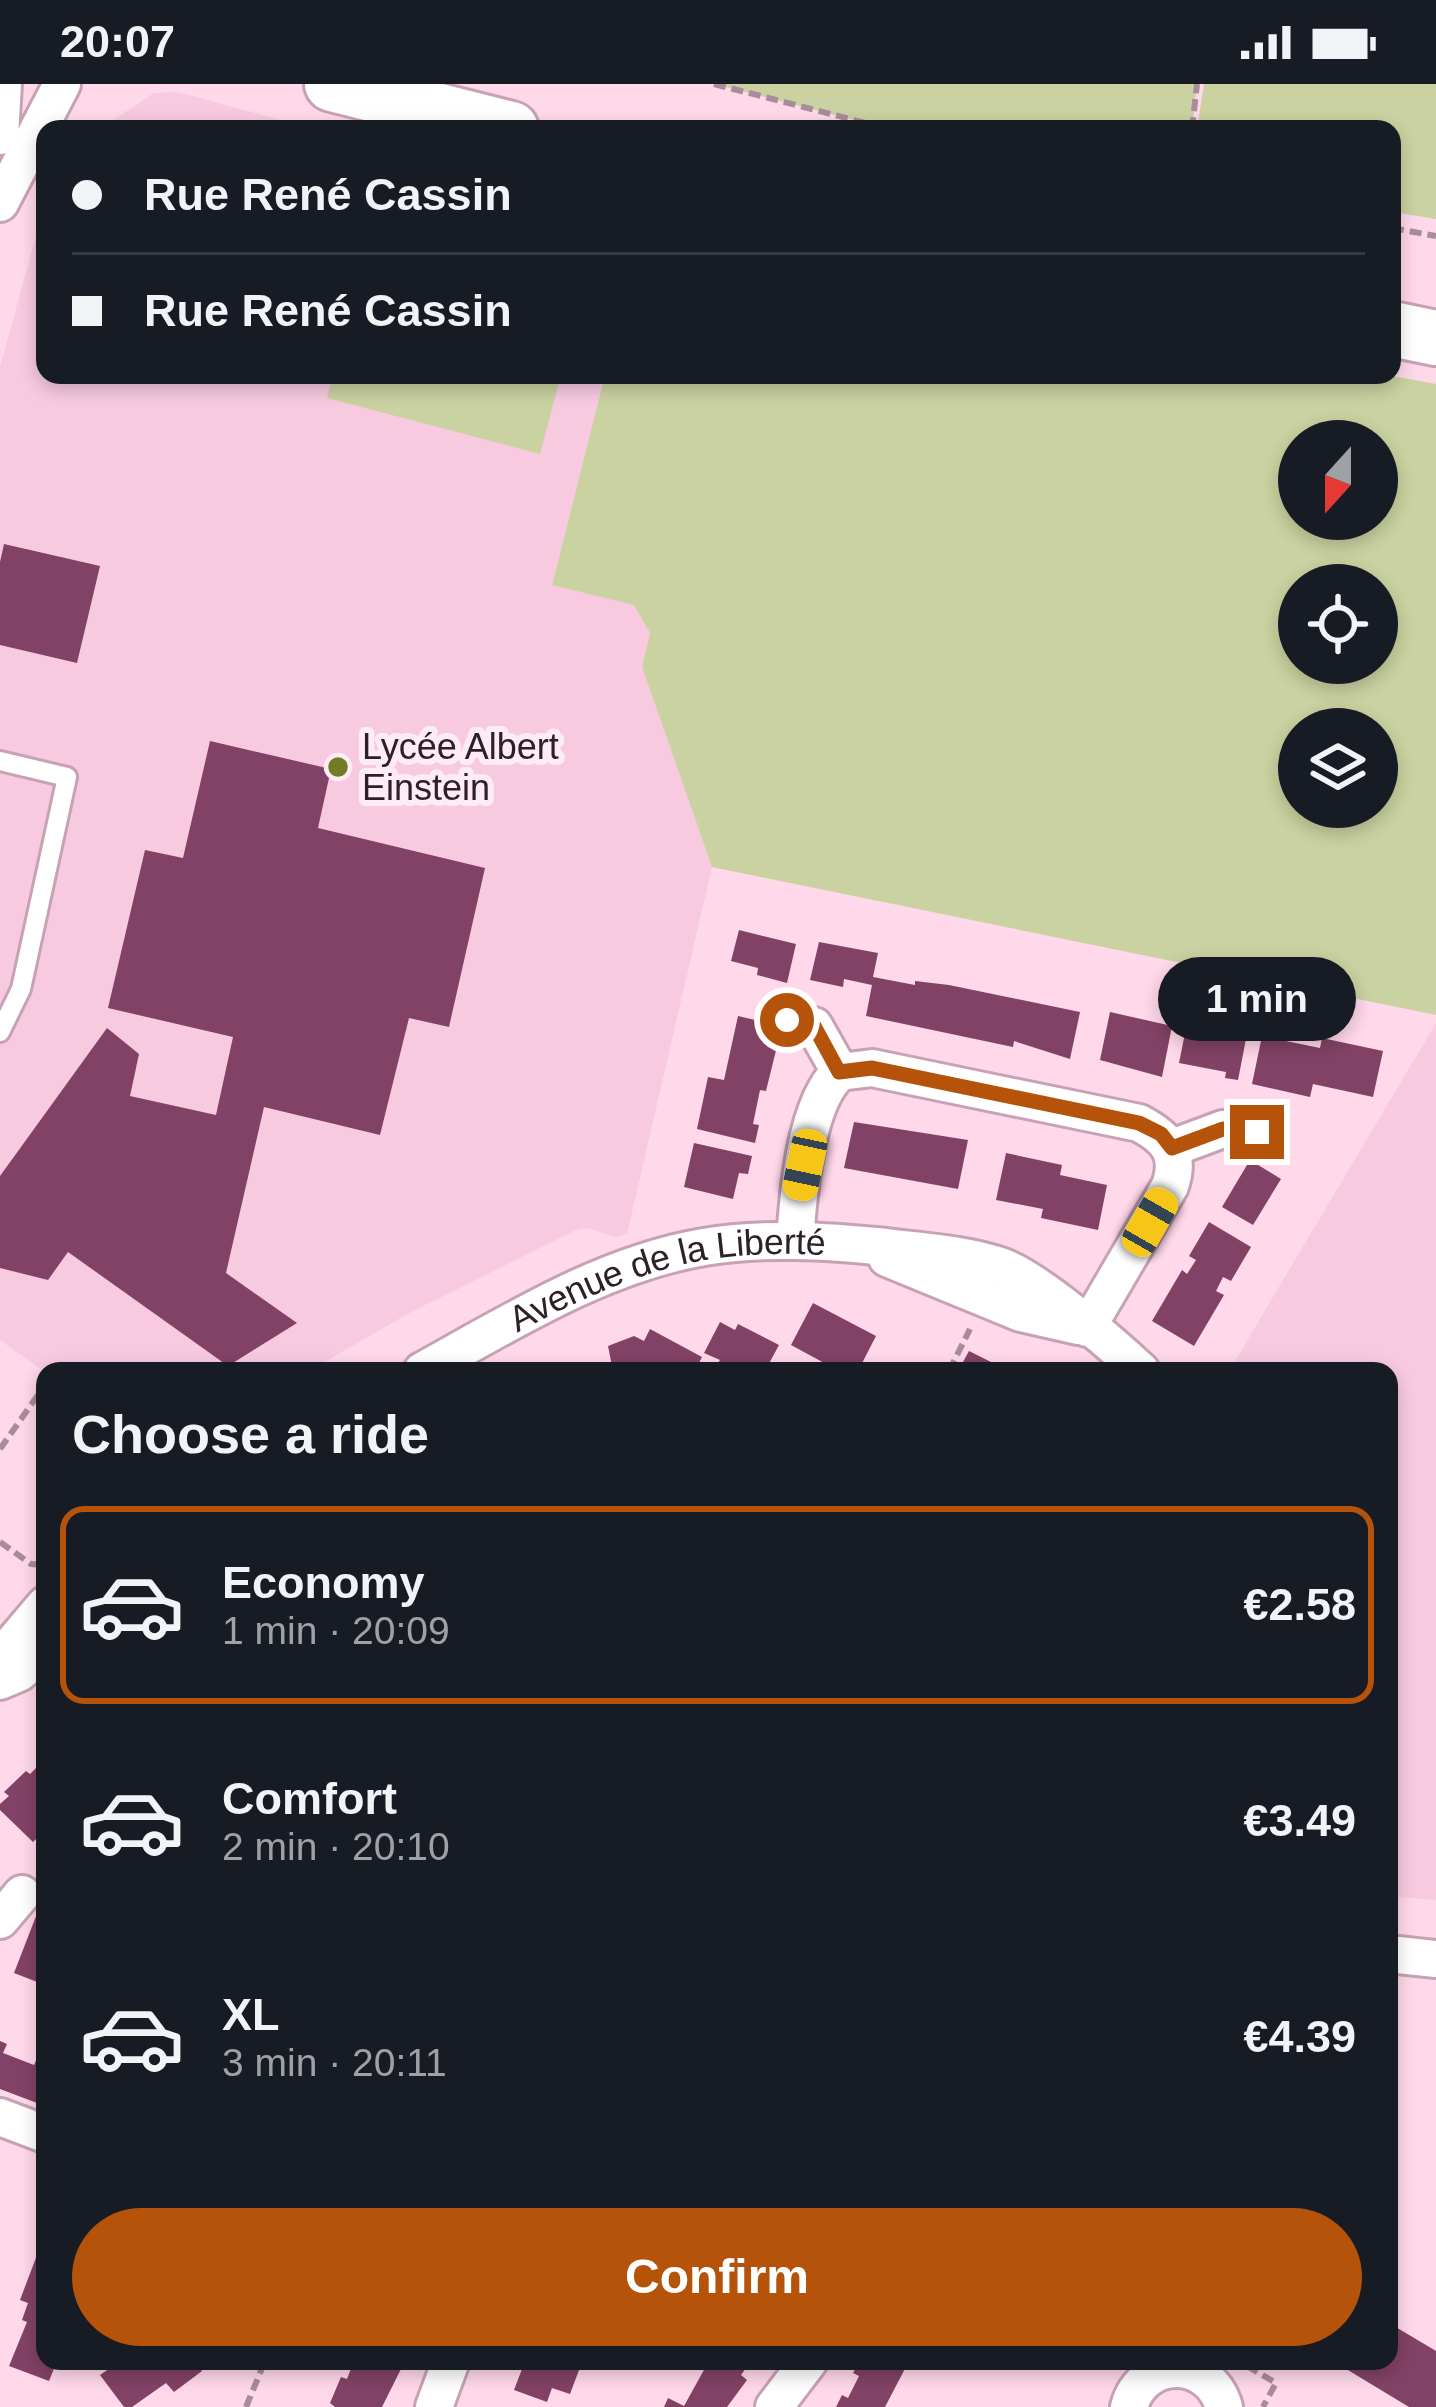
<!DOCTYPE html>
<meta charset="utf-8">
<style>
:root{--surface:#171b24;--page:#242831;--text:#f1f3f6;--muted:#9ea1a6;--line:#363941;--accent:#b45309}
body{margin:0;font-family:Arial,sans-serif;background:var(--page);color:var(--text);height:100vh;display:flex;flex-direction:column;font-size:45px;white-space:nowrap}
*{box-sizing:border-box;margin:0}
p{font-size:39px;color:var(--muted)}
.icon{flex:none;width:66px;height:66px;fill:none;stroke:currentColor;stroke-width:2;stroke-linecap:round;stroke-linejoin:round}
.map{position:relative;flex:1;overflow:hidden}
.details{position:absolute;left:36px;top:1278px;width:1362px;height:1008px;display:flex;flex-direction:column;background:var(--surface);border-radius:24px;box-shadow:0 6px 18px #0003}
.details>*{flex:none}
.banner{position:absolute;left:36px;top:36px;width:1365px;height:264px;border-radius:24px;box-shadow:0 6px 18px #0003;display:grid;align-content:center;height:264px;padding:0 36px;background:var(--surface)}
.needle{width:78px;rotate:201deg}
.tools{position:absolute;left:1278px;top:336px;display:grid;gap:24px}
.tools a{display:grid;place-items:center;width:120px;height:120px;border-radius:50%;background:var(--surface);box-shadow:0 6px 18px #0003;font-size:60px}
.end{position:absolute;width:54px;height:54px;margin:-27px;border:15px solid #b45309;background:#fff;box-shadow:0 0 0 6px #fff}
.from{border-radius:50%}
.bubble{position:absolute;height:84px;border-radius:42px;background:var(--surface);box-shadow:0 6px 18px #0003;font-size:39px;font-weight:700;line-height:84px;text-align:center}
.car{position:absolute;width:36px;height:72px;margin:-36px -18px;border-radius:15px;box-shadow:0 0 9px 3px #0007;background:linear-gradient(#f5c518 24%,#345 0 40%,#f5c518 0 76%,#345 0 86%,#f5c518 0)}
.banner b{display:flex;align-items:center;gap:42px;height:114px;font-size:45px}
.banner b+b{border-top:3px solid var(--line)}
.banner i{width:30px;height:30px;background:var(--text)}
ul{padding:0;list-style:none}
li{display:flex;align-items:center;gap:36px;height:198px;margin:0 24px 18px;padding:0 12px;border:6px solid transparent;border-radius:24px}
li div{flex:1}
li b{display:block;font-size:45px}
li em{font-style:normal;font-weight:700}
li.active{border-color:var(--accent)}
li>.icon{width:108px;height:108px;stroke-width:1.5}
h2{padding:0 36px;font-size:54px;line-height:144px}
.button{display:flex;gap:24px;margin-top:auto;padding:24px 36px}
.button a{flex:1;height:138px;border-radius:72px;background:var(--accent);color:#fff;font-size:48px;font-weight:700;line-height:138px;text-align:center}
.status{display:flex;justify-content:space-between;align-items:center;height:84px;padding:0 60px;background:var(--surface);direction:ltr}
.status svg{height:33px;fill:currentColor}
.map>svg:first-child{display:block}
.built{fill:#f8cae0}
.green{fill:#cad2a1;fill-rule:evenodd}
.building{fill:#824265}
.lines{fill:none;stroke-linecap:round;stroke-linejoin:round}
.service-casing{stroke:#c7a2b4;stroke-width:24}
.minor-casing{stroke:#c7a2b4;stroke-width:42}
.secondary-casing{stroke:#c7a2b4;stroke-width:60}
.path{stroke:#a98c9a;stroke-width:6;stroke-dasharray:12 6;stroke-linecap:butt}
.service{stroke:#fff;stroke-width:18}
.minor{stroke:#fff;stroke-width:36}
.secondary{stroke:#fff;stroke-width:54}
.route{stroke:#b45309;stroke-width:15}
.poi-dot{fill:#727b26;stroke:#fdecf4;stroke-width:4.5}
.labels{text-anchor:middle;stroke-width:12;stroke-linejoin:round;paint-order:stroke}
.poi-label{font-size:36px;fill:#2e2027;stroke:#fdecf4;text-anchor:start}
.street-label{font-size:36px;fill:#2e2027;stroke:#fdecf4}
</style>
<div class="status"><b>20:07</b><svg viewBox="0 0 49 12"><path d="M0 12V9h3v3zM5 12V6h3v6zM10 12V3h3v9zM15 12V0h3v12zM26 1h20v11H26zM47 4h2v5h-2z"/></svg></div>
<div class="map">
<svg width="1436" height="2323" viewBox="0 0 1436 2323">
<rect width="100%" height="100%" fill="#ffd8ea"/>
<g class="built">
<polygon points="173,8 193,12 313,45 100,45 154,9"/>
<polygon points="45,119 45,291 605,291 552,501 634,520 650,549 642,583 712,783 627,1150 615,1153 588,1144 576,1146 413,1227 309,1287 45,1288 0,1256 0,283"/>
<polygon points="1436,939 1436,1816 1398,1813 1389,1808 1389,1287 1229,1287"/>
</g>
<g class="green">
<polygon points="714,0 1197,0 1192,45 889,45"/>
<polygon points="1204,0 1436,0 1436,135 1392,128 1392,45 1197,45"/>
<polygon points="333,291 561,291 540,370 327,314"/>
<path d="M605 291H1387L1436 300V931L712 783 642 583 650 549 634 521 552 501ZM1299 357H1377V435H1299ZM1299 501H1377V579H1299ZM1299 645H1377V723H1299Z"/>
</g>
<g class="building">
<polygon points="4,460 100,482 77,579 0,561 0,478"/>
<polygon points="210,657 331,685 318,744 485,784 449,943 409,934 380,1051 264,1023 226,1189 297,1239 228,1282 68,1168 48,1196 0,1184 0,1092 107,944 139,970 130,1012 216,1031 233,953 108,924 145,766 183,774"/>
<polygon points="739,846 796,860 787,899 757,891 758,884 731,877"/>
<polygon points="819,858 878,869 873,893 915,901 915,897 949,901 1080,928 1070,975 1014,957 1013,963 866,932 872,901 844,895 843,903 810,896"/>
<polygon points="1110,928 1172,942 1162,993 1100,976"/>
<polygon points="738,932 782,942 766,1007 760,1006 753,1040 759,1041 755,1059 697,1045 708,993 724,996"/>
<polygon points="1187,939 1234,948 1233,952 1246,955 1238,996 1225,994 1226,988 1179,979"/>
<polygon points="1262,952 1320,964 1322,954 1383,967 1373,1013 1313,1000 1310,1013 1252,1000"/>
<polygon points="854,1038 968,1056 958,1105 844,1084"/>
<polygon points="694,1059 752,1072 748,1090 739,1089 733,1115 684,1103"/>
<polygon points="1006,1069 1062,1081 1060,1091 1107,1101 1098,1146 1041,1134 1043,1125 996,1116"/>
<polygon points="1250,1076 1281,1095 1253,1141 1222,1123"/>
<polygon points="1209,1138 1251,1163 1231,1197 1223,1193 1216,1207 1224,1211 1194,1262 1152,1237 1182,1186 1187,1190 1196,1176 1189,1172"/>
<polygon points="813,1219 876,1252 858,1287 839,1287 791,1261"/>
<polygon points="720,1238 735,1246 738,1240 779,1261 765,1287 725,1287 716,1282 720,1276 704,1269"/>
<polygon points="650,1245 702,1273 695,1287 613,1287 608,1262 634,1252 644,1257"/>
<polygon points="969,1267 1009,1287 958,1287"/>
<polygon points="45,1667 45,1727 36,1736 41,1742 40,1751 33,1758 0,1726 0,1720 9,1712 4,1708 26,1687 30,1690 41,1679 37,1675"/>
<polygon points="38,1827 45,1830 45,1901 14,1889"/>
<polygon points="0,1957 7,1960 3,1969 34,1981 38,1972 45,1975 45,2022 0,2005"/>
<polygon points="37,2171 45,2175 45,2277 57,2277 49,2297 9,2282 27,2238 22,2236 28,2219 20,2216"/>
<polygon points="1389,2239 1436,2267 1436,2323 1409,2323 1333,2277 1389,2277"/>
<polygon points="120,2277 194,2277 202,2287 174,2308 166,2299 132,2323 124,2323 100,2291"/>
<polygon points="350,2277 405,2277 382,2323 335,2323 330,2319 341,2293 347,2295 352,2282"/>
<polygon points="525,2277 569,2277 568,2281 579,2286 570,2310 552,2304 547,2318 514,2306"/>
<polygon points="695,2277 751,2277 741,2291 747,2296 727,2323 664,2323 668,2314 684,2322 705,2284"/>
<polygon points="860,2277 909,2277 885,2323 836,2323 842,2311 848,2314 859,2292 853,2289"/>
</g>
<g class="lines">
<defs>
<polyline id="service" points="0,677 67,693 21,905 0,948"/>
<g id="minor">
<polyline points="0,52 3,0"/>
<polyline points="0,119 62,0"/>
<polyline points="787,936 814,942 840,988"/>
<polyline points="1172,1064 1223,1045 1257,1048"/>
<path d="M795 1157C798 1112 805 1018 840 988L872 984 1139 1039C1168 1054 1181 1070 1170 1102L1087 1244"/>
<polyline points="887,1174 1021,1229 1078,1242"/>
<path id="s1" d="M422 1287C511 1238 603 1180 704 1163 764 1153 827 1157 886 1163 925 1168 966 1170 1003 1183 1039 1197 1111 1259 1141 1287"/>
<polyline points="0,1587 11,1561 45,1521"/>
<polyline points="0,1597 19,1589 45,1567"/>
<polyline points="0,1836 22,1810"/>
<polyline points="1389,1870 1436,1875"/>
<polyline points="0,2033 45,2050"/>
<polyline points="434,2323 451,2277"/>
<polyline points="774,2323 809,2277"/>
<path d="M1129 2323C1143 2273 1209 2272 1224 2323"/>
</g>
<g id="secondary">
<polyline points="332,0 511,45"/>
<polyline points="1392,245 1436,254"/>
</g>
</defs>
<use href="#service" class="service-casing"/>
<use href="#minor" class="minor-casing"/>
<use href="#secondary" class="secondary-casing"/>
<g class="path">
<polyline points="714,0 889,45"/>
<polyline points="1192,45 1197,0"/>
<polyline points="1392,144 1436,152"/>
<polyline points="949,1287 970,1245"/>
<polyline points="0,1365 45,1301"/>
<polyline points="0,1458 31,1480 45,1481"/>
<polyline points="1247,2282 1276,2299 1263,2323"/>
<polyline points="246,2323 265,2277"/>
</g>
<use href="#service" class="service"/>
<use href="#minor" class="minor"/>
<use href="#secondary" class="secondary"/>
</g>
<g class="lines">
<polyline class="route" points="787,936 814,942 839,988 872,984 1139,1039 1161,1050 1172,1064 1223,1045 1257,1048"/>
</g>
<circle class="poi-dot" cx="338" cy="683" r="12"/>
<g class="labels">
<g class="poi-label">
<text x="362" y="675">Lycée Albert<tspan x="362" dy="41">Einstein</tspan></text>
</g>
<g class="street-label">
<text dy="13" stroke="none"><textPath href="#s1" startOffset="267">Avenue de la Liberté</textPath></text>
</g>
</g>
</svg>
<div class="tools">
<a><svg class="needle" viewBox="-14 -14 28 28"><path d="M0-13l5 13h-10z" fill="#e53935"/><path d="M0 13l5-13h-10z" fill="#9ea1a6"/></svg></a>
<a><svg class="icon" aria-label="locate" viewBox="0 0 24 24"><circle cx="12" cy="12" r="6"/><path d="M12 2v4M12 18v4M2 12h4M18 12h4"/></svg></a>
<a><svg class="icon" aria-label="layers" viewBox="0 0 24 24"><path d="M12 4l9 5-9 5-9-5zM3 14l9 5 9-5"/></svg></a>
</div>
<i class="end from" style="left:787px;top:936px"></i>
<i class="end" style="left:1257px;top:1048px"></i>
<div class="bubble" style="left:1158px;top:873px;width:198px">1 min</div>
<i class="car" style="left:805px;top:1081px;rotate:192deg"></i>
<i class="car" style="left:1150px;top:1138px;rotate:30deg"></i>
<div class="banner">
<b><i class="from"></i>Rue René Cassin</b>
<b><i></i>Rue René Cassin</b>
</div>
<section class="details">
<h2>Choose a ride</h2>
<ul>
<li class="active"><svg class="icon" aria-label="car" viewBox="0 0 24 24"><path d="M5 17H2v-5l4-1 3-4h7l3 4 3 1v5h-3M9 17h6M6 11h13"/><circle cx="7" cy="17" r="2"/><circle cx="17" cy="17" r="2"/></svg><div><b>Economy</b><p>1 min · 20:09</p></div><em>€2.58</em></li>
<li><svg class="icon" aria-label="car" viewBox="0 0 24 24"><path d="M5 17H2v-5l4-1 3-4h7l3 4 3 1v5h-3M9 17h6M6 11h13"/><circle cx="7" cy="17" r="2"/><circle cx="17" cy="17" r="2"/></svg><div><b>Comfort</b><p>2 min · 20:10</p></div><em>€3.49</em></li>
<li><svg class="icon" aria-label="car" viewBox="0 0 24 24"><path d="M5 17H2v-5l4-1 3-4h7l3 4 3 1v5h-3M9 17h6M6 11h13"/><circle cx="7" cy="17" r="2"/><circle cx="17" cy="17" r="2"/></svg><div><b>XL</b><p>3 min · 20:11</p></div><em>€4.39</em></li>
</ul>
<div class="button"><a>Confirm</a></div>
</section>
</div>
